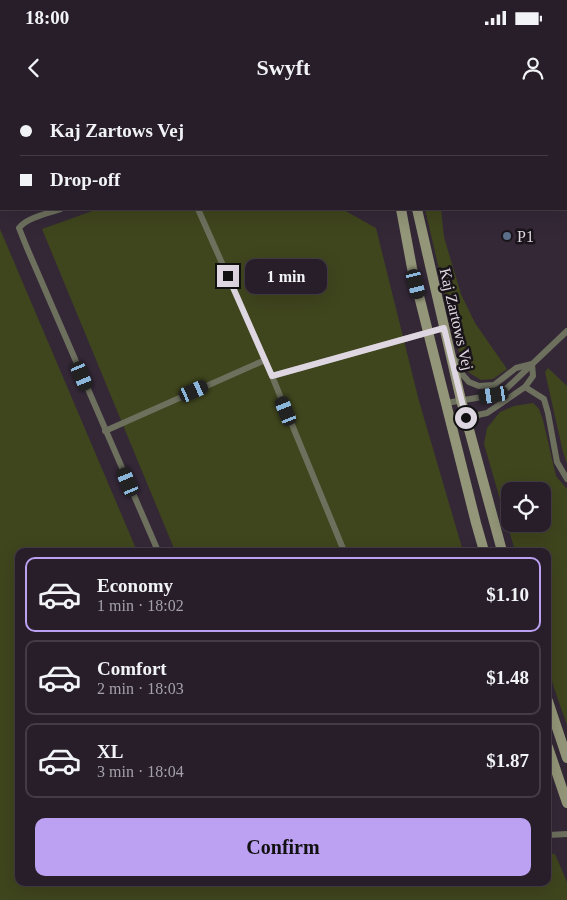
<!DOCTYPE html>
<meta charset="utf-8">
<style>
:root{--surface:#271e29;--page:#332b35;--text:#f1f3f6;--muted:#a4a2a8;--line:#433c46;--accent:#bca0f2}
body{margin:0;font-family:"Times New Roman",serif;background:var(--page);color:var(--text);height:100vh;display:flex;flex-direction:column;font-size:19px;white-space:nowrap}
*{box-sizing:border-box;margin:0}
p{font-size:16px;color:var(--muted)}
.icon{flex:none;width:28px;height:28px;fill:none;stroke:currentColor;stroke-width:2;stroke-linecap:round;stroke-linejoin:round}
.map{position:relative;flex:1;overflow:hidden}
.panel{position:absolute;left:15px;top:448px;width:536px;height:338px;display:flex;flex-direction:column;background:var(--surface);border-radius:10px;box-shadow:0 5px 20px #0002,0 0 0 1px var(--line)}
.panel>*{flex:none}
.top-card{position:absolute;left:0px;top:0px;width:568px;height:110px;box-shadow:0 5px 20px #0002,0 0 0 1px var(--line);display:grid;align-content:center;height:110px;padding:0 20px;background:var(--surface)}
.tools{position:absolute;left:501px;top:382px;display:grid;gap:10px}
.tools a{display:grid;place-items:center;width:50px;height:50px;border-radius:10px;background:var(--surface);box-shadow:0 5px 20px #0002,0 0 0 1px var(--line);font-size:25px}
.end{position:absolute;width:22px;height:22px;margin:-11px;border:6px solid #ded6e0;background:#111;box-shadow:0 0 0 2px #111}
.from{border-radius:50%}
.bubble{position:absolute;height:35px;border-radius:10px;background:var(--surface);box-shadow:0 5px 20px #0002,0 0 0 1px var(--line);font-size:16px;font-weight:800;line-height:35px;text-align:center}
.car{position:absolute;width:15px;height:30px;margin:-15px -8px;border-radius:6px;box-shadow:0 0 4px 1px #0007;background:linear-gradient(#222 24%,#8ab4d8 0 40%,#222 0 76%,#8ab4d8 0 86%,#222 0)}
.top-card b{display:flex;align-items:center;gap:18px;height:48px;font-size:19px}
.top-card b+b{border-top:1px solid var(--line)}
.top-card i{width:12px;height:12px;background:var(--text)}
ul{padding:9px 0 0;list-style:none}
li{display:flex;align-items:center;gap:15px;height:75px;margin:0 10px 8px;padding:0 10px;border:2px solid var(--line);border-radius:10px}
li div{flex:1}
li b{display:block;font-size:19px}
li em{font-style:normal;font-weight:800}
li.selected{border-color:var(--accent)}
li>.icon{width:45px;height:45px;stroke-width:1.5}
.primary-button{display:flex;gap:10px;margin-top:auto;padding:10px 20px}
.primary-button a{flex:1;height:58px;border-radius:10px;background:var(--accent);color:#111;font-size:20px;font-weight:800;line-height:58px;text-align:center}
.status{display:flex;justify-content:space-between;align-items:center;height:35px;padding:0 25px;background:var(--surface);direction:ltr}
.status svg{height:14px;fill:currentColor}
header{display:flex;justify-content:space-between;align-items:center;height:65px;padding:0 20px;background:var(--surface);font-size:22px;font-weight:800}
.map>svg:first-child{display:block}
.green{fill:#3f451d;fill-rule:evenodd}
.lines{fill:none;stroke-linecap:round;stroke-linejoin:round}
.lane{stroke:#6e705e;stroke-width:6}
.street{stroke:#6e705e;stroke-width:10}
.secondary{stroke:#939678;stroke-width:10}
.route{stroke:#ded6e0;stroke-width:6}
.service-dot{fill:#5c6f8a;stroke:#19131a;stroke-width:2}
.labels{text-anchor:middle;stroke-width:5;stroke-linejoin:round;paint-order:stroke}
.poi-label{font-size:16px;fill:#ded6e0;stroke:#19131a;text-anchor:start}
.street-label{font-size:16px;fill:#ded6e0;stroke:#19131a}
</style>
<div class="status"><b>18:00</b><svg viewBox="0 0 49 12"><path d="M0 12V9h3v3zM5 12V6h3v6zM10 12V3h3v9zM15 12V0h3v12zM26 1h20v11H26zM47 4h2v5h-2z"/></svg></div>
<header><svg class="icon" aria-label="back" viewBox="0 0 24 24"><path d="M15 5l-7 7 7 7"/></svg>Swyft<svg class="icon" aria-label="person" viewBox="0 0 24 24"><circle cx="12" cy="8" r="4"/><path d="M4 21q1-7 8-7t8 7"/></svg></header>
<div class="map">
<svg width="567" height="800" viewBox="0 0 567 800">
<rect width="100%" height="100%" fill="#342837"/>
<g class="green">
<polygon points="98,109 342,109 376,128 419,301 463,451 175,451 42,129"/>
<polygon points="425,109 441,109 444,137 461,194 475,223 507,269 493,279 481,280 468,272 463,265 456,242"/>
<polygon points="0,129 137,451 19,451 19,781 548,781 548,754 555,754 567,782 567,800 0,800"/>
<polygon points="548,268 567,286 567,364 563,352 545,272"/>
<path d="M533 303 539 309 543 320 556 376 567 389V625L554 588 548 566V451H515L484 344 487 328 500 312 514 306ZM510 391H542V424H510Z"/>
</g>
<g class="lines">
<g class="lane">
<polyline points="566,73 567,73"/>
<path d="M61 109C49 113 26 118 19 128L27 148 158 451"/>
<polyline points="198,109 272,276"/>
<polyline points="457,260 462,274 469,282 479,286 494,285 516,268 532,264"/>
<polyline points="525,287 544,299 548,313 557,362 567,379"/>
<polyline points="446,303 494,295 505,290 567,231"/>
<polyline points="450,321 487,313 525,287 533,276 532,264"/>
<polyline points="105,331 265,260"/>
<polyline points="344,451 272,276 444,228"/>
<polyline points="548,735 567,734"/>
</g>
<polyline class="street" points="74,1 74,0"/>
<g class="secondary">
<polyline points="358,0 359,1"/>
<polyline points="379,0 379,1"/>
<polyline points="399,0 399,1"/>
<polyline points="81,1 86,0"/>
<polyline points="181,1 186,0"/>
<polyline points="224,1 229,0"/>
<polyline points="0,20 1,20"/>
<polyline points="0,45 1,45"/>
<polyline points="401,109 412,168 476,423 484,451"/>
<polyline points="417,109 461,300 502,451"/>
<polyline points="548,601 567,658"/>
<polyline points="548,647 567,703"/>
</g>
</g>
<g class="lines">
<polyline class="route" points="228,176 272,276 444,228 466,318"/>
</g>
<circle class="service-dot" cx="507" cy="136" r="5"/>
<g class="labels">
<g class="poi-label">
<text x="517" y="142">P1</text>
</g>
<g class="street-label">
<text transform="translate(457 219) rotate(77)" y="6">Kaj Zartows Vej</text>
</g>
</g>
</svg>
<div class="tools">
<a><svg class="icon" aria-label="locate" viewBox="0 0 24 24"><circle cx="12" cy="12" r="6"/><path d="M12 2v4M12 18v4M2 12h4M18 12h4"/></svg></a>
</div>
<i class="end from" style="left:466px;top:318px"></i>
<i class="end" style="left:228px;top:176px"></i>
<div class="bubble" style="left:245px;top:159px;width:82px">1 min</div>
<i class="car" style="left:416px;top:184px;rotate:166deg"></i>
<i class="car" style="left:82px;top:276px;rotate:157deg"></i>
<i class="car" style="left:194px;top:291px;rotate:66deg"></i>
<i class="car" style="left:494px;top:295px;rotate:261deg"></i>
<i class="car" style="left:286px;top:311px;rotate:338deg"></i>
<i class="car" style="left:128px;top:382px;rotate:337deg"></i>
<div class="top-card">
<b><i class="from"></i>Kaj Zartows Vej</b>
<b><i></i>Drop-off</b>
</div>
<section class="panel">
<ul>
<li class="selected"><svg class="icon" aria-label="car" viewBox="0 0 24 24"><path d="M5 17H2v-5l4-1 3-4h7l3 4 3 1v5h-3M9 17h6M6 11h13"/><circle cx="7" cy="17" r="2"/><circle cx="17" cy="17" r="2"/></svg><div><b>Economy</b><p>1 min · 18:02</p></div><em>$1.10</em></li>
<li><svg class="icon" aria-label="car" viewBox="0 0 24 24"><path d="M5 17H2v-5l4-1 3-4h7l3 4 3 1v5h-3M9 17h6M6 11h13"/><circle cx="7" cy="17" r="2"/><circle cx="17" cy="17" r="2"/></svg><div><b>Comfort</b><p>2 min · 18:03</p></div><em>$1.48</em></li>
<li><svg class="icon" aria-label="car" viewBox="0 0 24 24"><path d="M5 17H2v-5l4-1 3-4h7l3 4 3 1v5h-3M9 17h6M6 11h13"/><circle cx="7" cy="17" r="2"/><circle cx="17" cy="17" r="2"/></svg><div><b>XL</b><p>3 min · 18:04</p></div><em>$1.87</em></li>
</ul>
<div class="primary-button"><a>Confirm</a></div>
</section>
</div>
